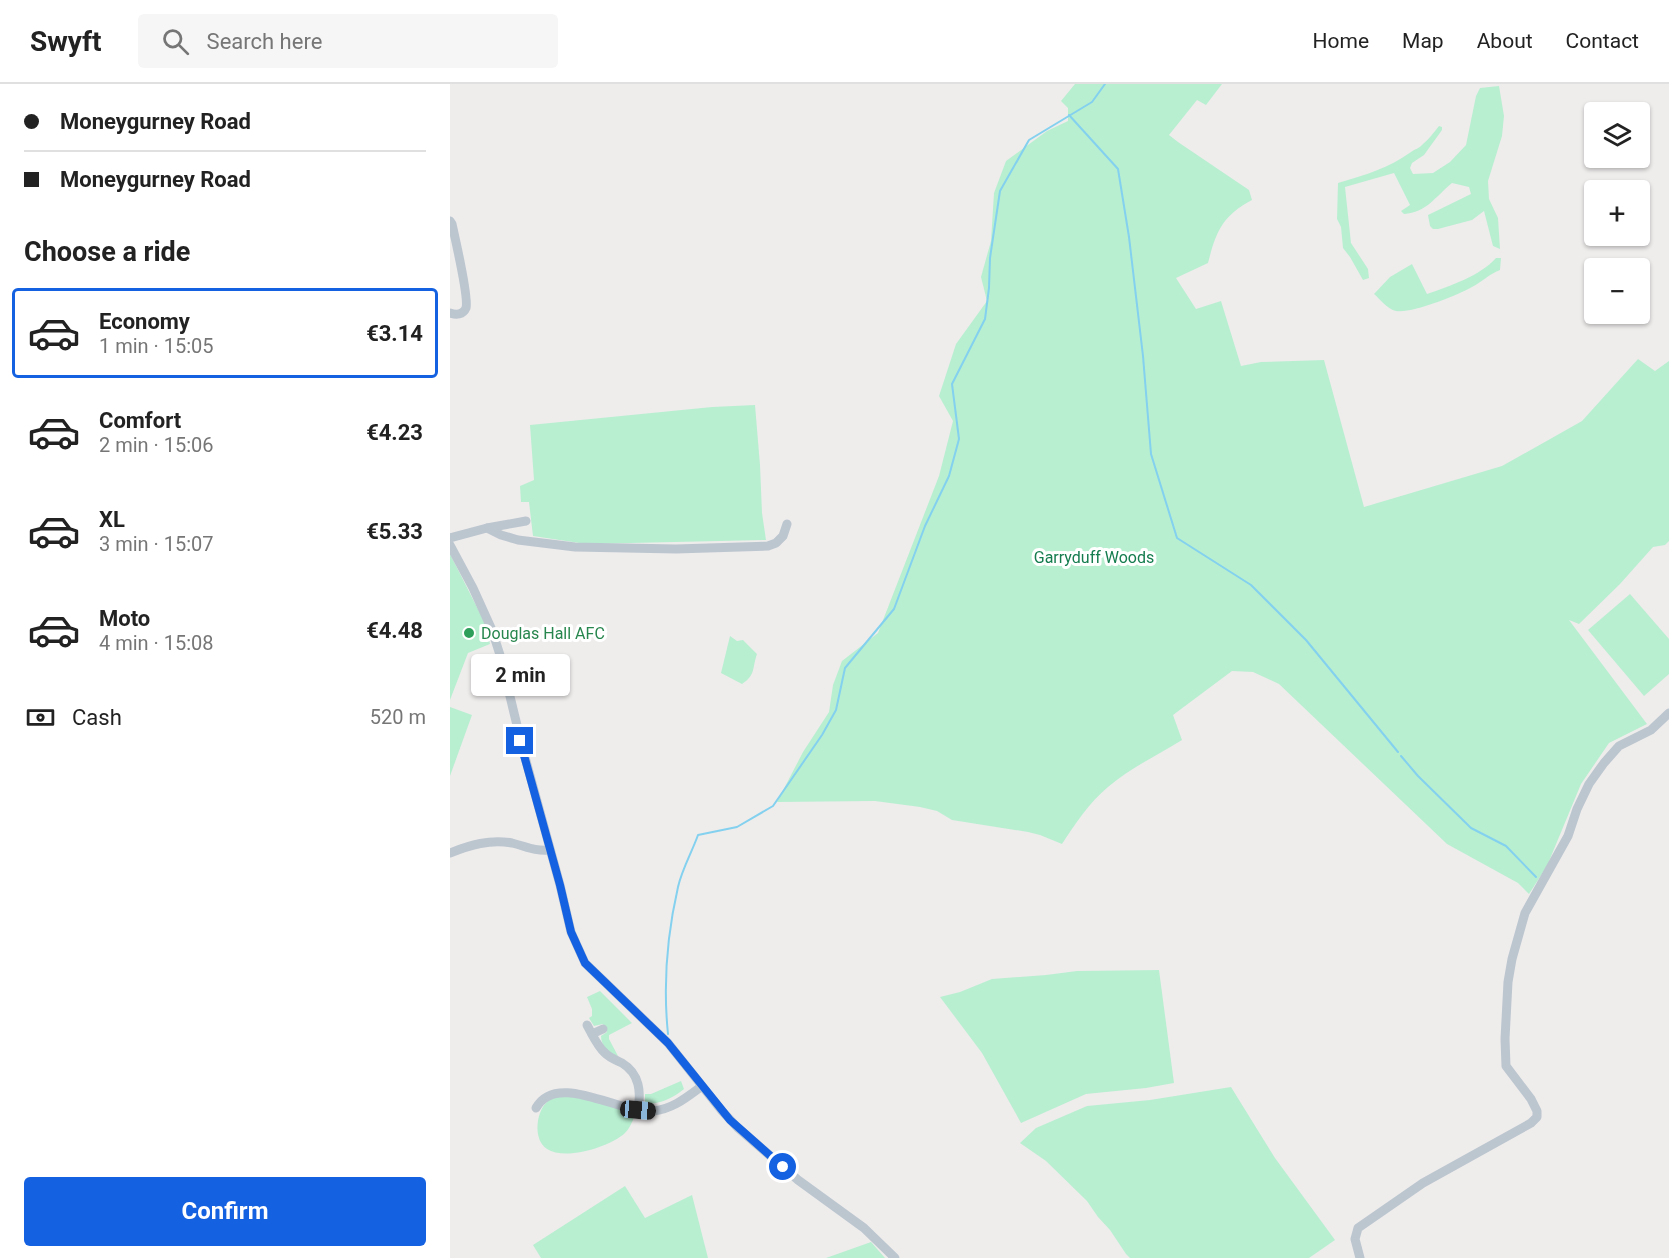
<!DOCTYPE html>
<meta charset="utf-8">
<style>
:root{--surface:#fff;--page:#f6f6f6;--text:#222;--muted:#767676;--line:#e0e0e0;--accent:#1461e1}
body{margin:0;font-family:Roboto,sans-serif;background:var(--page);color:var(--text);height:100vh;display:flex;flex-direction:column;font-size:22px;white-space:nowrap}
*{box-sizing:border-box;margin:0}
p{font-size:20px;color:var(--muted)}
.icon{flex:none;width:33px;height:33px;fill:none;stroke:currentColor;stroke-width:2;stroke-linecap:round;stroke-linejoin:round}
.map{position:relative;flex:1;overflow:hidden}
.drawer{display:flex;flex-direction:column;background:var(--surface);width:450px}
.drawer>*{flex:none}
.top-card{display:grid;align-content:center;height:132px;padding:0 24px;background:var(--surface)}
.fabs{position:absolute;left:1134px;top:18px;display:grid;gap:12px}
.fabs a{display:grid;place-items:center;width:66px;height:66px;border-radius:6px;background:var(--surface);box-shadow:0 2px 4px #0004;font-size:30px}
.end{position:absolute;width:27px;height:27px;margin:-14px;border:8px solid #1461e1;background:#fff;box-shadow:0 0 0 3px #fff}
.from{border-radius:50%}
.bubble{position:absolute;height:42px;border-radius:6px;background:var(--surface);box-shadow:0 2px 4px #0004;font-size:20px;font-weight:700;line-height:42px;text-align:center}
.car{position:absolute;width:18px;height:36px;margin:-18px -9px;border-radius:8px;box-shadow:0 0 4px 2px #0007;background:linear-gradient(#222 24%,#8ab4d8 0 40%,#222 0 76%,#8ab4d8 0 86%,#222 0)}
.top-card b{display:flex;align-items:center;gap:21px;height:57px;font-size:22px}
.top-card b+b{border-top:2px solid var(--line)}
.top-card i{width:15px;height:15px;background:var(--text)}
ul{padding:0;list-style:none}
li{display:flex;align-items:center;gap:18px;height:90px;margin:0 12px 9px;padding:0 12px;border:3px solid transparent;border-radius:6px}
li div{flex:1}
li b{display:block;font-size:22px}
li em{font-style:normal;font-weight:700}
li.on{border-color:var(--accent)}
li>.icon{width:54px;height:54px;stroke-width:1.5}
h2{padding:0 24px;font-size:27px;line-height:72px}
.pay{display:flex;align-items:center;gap:15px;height:66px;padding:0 24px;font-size:22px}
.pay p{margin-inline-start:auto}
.primary-button{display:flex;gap:12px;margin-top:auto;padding:12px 24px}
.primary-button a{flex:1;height:69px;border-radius:6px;background:var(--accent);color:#fff;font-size:24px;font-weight:700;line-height:69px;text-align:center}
header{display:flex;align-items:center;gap:36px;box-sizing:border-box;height:84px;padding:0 30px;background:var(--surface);border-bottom:2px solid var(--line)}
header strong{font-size:28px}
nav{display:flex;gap:33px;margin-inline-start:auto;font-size:21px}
.search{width:420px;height:54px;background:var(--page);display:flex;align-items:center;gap:15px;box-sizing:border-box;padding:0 21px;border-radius:6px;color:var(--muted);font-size:22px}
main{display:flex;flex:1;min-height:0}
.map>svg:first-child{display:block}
.green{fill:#b8efd1}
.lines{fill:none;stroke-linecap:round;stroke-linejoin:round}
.stream{stroke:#83d1ee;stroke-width:2}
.minor{stroke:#bcc6cf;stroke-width:9}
.route{stroke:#1461e1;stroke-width:8}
.leisure-dot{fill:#2e9e5b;stroke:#fff;stroke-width:2}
.labels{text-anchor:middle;stroke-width:6;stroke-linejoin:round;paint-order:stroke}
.park-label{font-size:16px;fill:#147c4e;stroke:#fff}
.leisure-label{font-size:16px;fill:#27864d;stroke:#fff;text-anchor:start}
</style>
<header>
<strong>Swyft</strong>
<div class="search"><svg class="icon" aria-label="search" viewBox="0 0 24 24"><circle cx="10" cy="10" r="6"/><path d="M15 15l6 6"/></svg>Search here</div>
<nav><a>Home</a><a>Map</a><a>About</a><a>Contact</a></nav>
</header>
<main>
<section class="drawer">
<div class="top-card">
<b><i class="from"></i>Moneygurney Road</b>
<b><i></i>Moneygurney Road</b>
</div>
<h2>Choose a ride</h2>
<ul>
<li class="on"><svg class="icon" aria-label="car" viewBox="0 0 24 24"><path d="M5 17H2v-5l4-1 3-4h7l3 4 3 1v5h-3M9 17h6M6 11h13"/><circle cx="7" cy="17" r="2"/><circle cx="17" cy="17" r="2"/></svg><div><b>Economy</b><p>1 min · 15:05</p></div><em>€3.14</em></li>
<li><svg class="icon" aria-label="car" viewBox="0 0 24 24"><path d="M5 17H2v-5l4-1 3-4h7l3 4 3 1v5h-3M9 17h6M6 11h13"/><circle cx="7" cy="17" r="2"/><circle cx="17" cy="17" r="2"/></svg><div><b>Comfort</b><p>2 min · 15:06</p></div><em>€4.23</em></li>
<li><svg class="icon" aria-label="car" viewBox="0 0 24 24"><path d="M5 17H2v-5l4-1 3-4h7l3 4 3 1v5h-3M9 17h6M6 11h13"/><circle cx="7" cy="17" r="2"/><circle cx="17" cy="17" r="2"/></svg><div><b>XL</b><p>3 min · 15:07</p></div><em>€5.33</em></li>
<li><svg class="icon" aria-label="car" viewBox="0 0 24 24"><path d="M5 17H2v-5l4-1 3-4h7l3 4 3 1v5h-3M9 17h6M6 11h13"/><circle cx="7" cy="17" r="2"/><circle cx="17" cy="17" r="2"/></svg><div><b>Moto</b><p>4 min · 15:08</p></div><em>€4.48</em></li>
</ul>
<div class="pay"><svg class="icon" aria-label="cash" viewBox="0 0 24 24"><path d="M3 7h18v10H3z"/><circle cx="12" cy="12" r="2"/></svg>Cash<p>520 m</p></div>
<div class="primary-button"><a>Confirm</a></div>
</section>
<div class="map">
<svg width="1219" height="1174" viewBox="0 0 1219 1174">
<rect width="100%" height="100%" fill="#efecec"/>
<g class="green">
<path d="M625 0H772L756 21 747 16 719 51 728 58 799 106 802 116C772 132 766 148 758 179L726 194 746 225 771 217 791 282 811 278 874 276 914 423 1052 382 1132 337 1188 275 1205 287 1219 277V457L1215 461 1203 463 1170 500 1129 540 1119 536 1197 640 1159 659 1131 700 1097 782 1079 810 1068 799 997 760 829 600 803 588 782 587 723 631 732 656C708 671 680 684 658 703 639 719 625 740 612 760L590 751 578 748 502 736 487 727 470 723 425 717 327 718 353 668 379 628 383 601 392 577 428 549 489 392 503 337 489 312 506 260 537 217 531 193 541 157 544 109 556 77 597 47 618 37V24L611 17Z"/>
<path d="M1049 2 1054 32 1052 52 1038 97 1039 115 1048 134 1050 165 1043 162 1034 127 1022 136 988 145H983L980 142 978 131 1021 110 1019 103 1002 99C984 114 977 128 954 130L951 127 960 121 944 89 895 103 901 159 918 185 919 194 913 196 900 173 893 164 891 143 887 135 888 99C915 91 939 84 961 68 965 65 970 64 973 60 979 55 984 48 989 42L992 43V46L974 71 962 79 960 84 963 90 983 89 1000 78 1016 61 1026 12 1030 4Z"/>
<path d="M1046 174H1051L1050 186C1039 190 1032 198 1022 203 1008 211 961 230 946 227 937 225 931 216 924 210L940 193 962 180 977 210C1000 202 1030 192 1046 174Z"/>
<polygon points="305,321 310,381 312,429 316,456 136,460 83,452 79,418 71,418 70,402 84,396 80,341 262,323"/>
<polygon points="0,470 35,539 40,560 18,569 0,616"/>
<polygon points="1180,510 1219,555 1219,590 1194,612 1138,546"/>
<path d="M280 552 287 557 293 556 307 570C302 584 306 591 292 600L271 589Z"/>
<polygon points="0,623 22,631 0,692"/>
<polygon points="709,886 724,999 696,1004 636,1010 571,1039 532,969 490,913 510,908 542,895 596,891 627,887"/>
<path d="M150 907 182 939 159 951V955L168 972C159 970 151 962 151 952L157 948 153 940 144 942 139 934 142 932V925L137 913Z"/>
<path d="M231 997 234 1005C223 1014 210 1020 195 1020V1010H201Z"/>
<polygon points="781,1003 825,1074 885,1156 859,1174 680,1174 676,1170 660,1146 648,1133 637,1117 596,1077 570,1059 586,1044 637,1022 700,1016"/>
<path d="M113 1011C133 1014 167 1021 184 1033 182 1039 179 1045 175 1049 160 1063 115 1077 97 1065 83 1056 86 1029 96 1019 100 1014 107 1013 113 1011Z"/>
<polygon points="175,1102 195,1134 242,1111 258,1174 91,1174 83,1161"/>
<polygon points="421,1158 435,1174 376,1174"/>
</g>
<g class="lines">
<g class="stream">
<polyline points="619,31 668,85 679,153 693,272 701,370 727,454 801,501 856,556 948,668"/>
<polyline points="951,672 968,692 1021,744 1056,762 1086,793"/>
<path d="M218 950C213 901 217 851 228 803 232 785 242 768 248 751L287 743 323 722 372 651 386 626 395 584 444 525 475 442 499 392 509 355 502 300 535 235 539 204 540 174 550 107 579 56 642 18 655 0"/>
</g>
<g class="minor">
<path d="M0 137 2 140C5 154 19 213 16 224 13 231 6 231 0 229"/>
<polyline points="37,444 76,437"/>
<polyline points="0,454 37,444 51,451 68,456 125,463 226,465 318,462 326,459 333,452 337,440"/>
<polyline points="0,461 23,504 42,546 50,571 73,666 110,801 121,848 135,879 218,959 272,1027 287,1043 348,1096 414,1144 445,1174"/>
<path d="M0 769C20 761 40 755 62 759 78 763 83 767 100 766"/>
<path d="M137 941C142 950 147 962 155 969 160 974 166 976 172 979 190 990 191 1008 188 1026"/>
<polyline points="142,950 153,945"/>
<path d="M86 1024C107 986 172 1031 203 1027 223 1025 237 1013 252 1002"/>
<polyline points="910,1174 905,1155 908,1144 973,1099 1081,1039 1087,1033 1087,1027 1081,1015 1056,982 1055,955 1058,898 1062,875 1075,829 1118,752 1127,725 1139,700 1154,679 1169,662 1201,646 1219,629"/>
</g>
</g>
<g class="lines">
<polyline class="route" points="70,657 110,801 121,848 135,879 218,959 280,1036 333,1083"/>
</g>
<circle class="leisure-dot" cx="19" cy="549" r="6"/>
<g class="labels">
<g class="park-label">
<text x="644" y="479">Garryduff Woods</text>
</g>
<g class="leisure-label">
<text x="31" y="555">Douglas Hall AFC</text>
</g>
</g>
</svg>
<div class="fabs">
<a><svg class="icon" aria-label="layers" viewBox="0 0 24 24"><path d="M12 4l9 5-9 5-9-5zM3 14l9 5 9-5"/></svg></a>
<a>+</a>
<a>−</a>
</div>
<i class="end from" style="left:333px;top:1083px"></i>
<i class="end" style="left:70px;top:657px"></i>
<div class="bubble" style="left:21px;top:570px;width:99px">2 min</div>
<i class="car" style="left:188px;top:1026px;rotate:95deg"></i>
</div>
</main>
